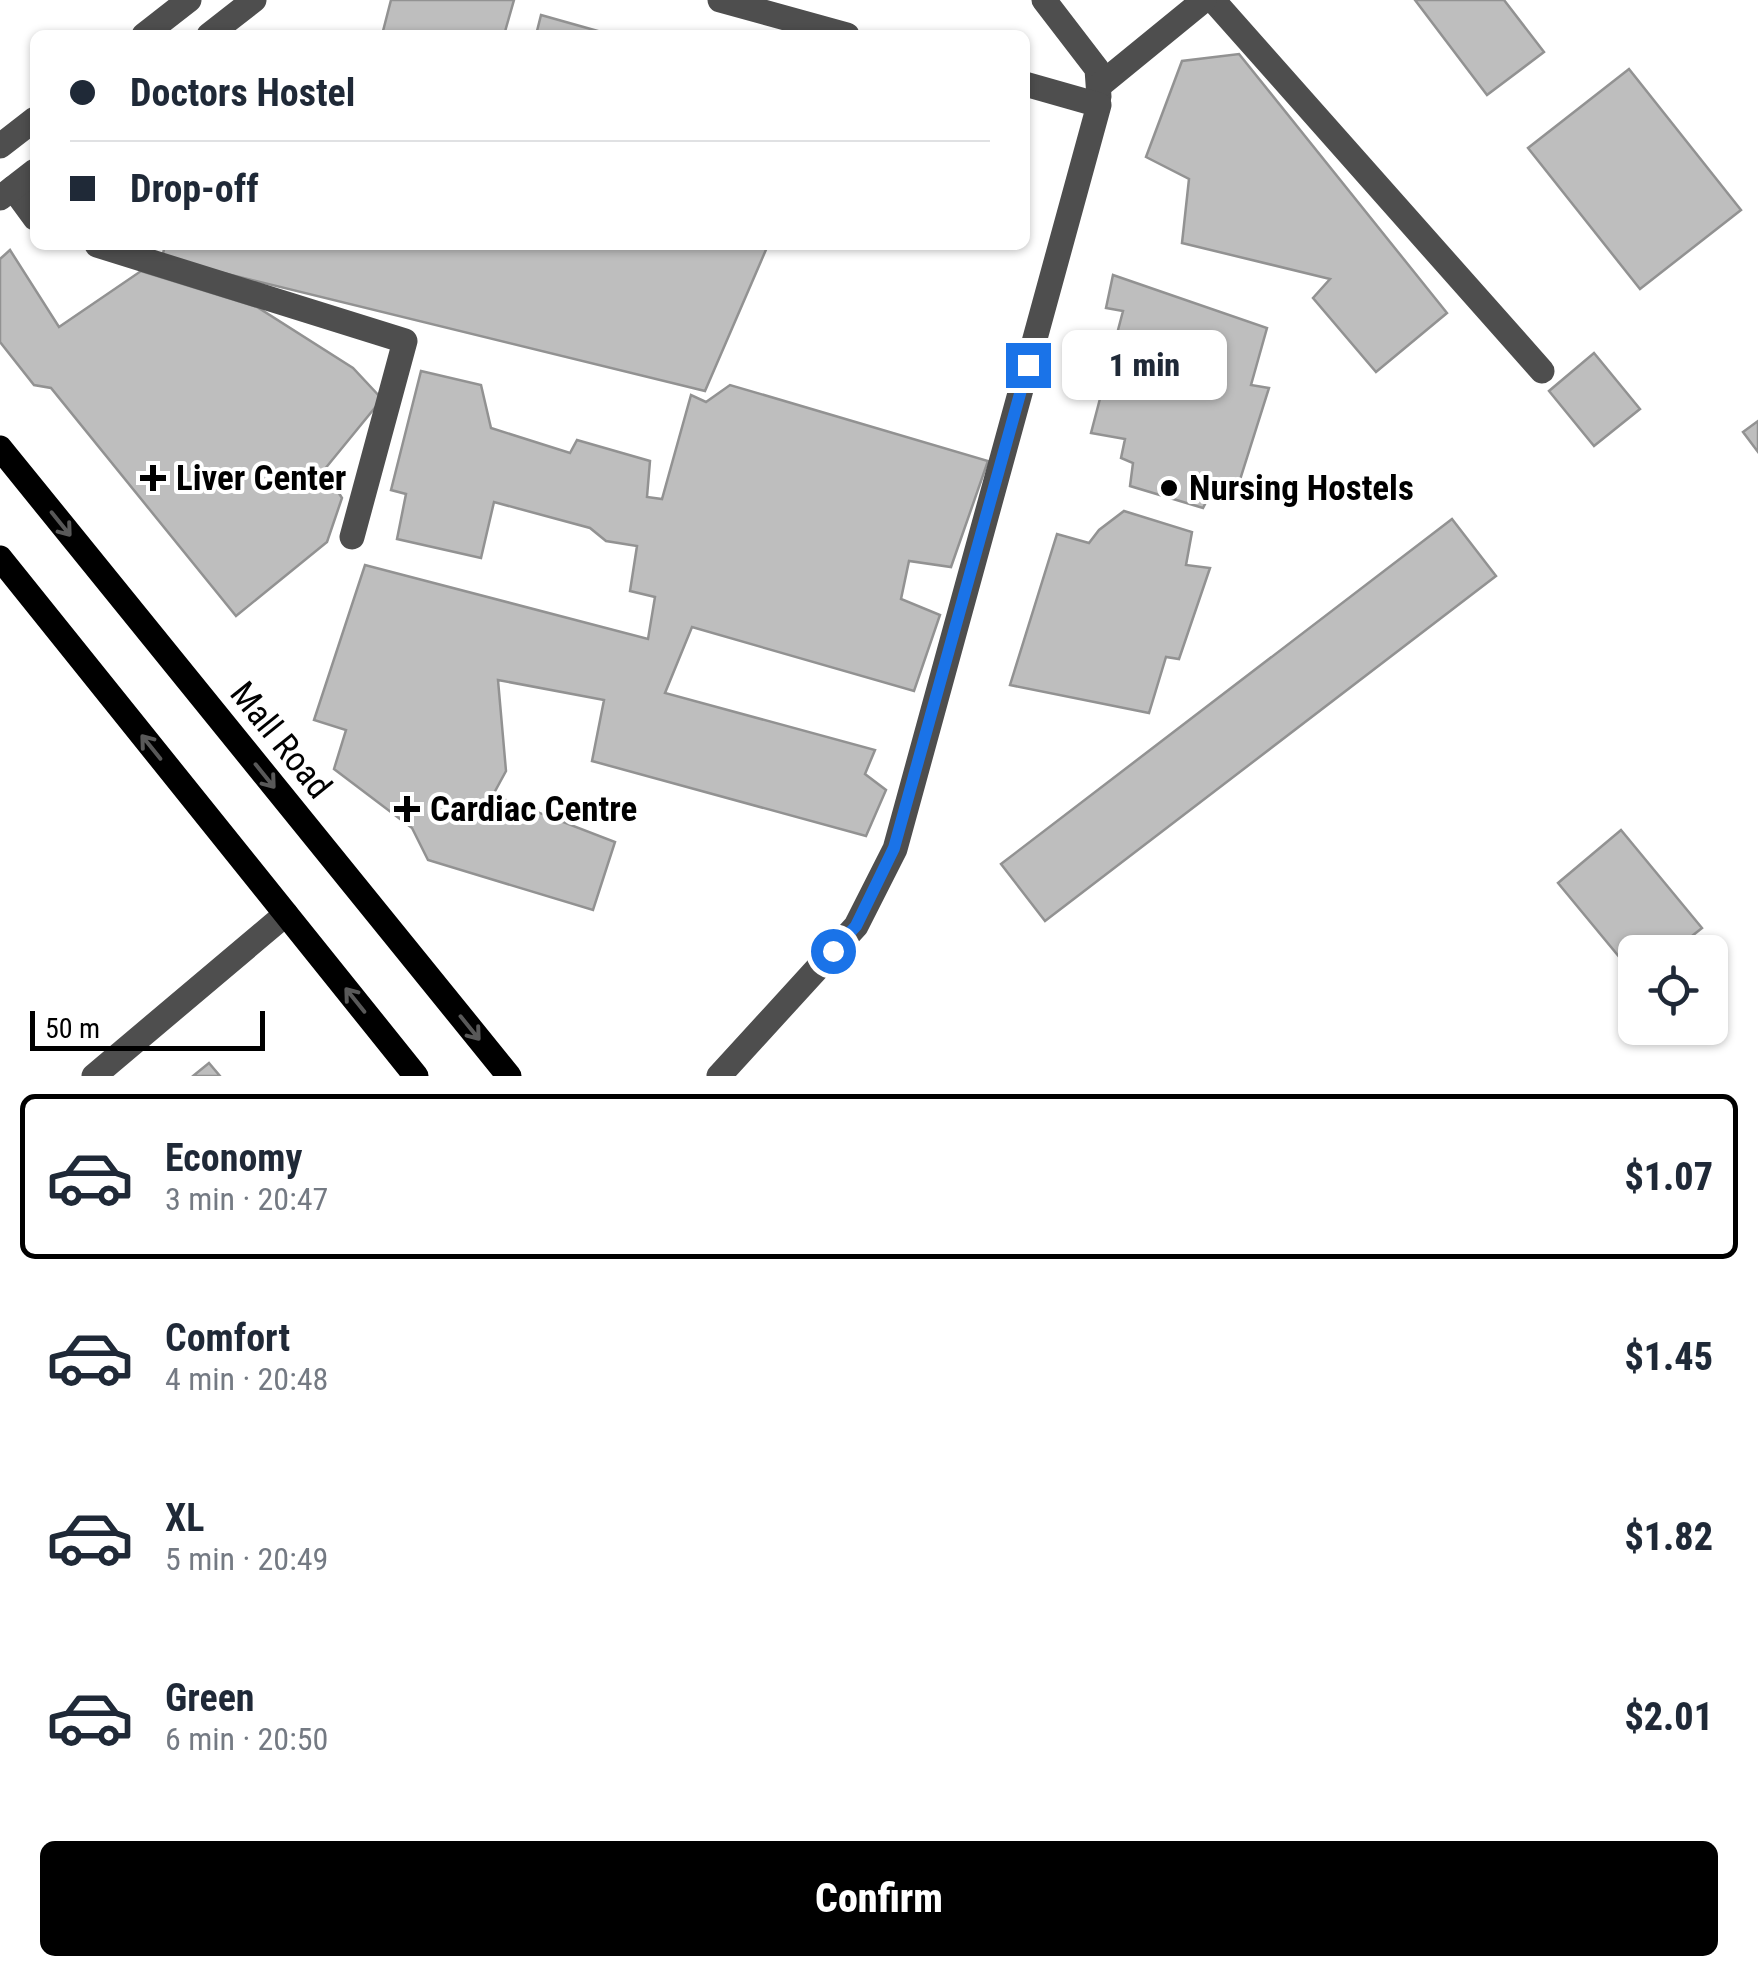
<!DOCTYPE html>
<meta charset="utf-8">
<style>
:root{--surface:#fff;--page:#f6f6f7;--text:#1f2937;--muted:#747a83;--line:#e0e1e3;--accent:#000}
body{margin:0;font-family:"Roboto Condensed",sans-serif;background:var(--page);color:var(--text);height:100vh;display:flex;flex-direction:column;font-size:38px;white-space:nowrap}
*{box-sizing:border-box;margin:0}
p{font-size:32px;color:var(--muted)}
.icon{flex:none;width:55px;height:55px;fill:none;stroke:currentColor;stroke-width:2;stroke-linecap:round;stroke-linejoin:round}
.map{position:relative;height:1076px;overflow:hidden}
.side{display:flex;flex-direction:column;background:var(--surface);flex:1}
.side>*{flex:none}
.banner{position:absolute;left:30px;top:30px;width:1000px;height:220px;border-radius:15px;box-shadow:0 2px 8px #0004;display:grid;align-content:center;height:220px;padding:0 40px;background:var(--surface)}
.buttons{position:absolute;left:1618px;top:935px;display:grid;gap:20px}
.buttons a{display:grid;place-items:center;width:110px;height:110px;border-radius:15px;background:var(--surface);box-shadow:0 2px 8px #0004;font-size:50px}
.scale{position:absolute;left:30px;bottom:25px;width:235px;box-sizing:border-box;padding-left:10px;border:5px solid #000;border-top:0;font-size:28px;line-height:35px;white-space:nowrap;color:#000;-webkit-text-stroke:8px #fff;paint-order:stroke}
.end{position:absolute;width:45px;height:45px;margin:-22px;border:12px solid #1a73e8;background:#fff;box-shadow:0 0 0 5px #fff}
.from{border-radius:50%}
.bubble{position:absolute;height:70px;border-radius:15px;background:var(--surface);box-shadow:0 2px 8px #0004;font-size:32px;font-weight:800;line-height:70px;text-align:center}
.banner b{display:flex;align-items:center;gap:35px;height:95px;font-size:38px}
.banner b+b{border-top:2px solid var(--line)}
.banner i{width:25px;height:25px;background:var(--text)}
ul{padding:18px 0 0;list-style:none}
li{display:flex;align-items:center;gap:30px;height:165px;margin:0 20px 15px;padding:0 20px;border:5px solid transparent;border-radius:15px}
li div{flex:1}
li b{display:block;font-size:38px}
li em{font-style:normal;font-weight:800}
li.current{border-color:var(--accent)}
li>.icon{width:90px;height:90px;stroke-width:1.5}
.action{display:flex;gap:20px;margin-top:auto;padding:20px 40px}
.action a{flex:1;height:115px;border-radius:15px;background:var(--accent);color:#fff;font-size:40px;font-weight:800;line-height:115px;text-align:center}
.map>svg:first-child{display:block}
.building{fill:#bebebe;stroke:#929292;stroke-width:2.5}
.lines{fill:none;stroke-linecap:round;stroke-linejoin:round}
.minor{stroke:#4e4e4e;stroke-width:25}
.major{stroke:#000;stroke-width:25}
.oneway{stroke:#595959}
.route{stroke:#1a73e8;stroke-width:12}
.poi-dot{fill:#000;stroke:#fff;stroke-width:4}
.labels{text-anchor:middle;stroke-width:8;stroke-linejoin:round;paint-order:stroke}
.poi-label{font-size:35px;font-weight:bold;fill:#000;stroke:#fff;text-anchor:start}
.street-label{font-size:35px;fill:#000;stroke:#fff}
</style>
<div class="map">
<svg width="1758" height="1076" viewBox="0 0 1758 1076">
<rect width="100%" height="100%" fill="#fff"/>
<g class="building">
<polygon points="391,0 514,0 504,35 382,35"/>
<polygon points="1415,0 1504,0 1544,52 1487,95"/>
<polygon points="541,15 612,35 536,35"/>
<polygon points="1239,54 1447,313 1376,372 1313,298 1330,279 1182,243 1189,179 1146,157 1182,61"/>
<polygon points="1629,69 1741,210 1640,289 1528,148"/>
<polygon points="165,245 768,245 705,391 162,258"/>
<polygon points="10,250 59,327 141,271 257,307 353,368 382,399 324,470 342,498 327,542 236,616 51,388 34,385 0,342 0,259"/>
<polygon points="1113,275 1267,328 1251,385 1269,388 1239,483 1214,487 1203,508 1130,486 1133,463 1121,458 1125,439 1091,433 1123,311 1106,308"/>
<polygon points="1594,353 1640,409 1594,446 1549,391"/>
<polygon points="421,371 481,385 491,428 570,453 577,440 650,461 647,497 662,499 691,395 706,402 730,385 988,461 951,567 909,561 901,599 940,615 914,691 692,627 665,693 875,750 865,774 886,790 866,836 592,761 604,700 498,680 506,771 493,795 615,842 593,910 428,860 412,828 334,769 346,730 314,720 365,565 648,639 655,597 630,591 637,546 606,541 590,528 494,502 481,558 397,539 406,494 391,490"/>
<polygon points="1758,421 1758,452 1743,432"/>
<polygon points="1124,511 1192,532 1186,565 1210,568 1179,659 1166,657 1149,713 1010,685 1057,534 1089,543 1099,530"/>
<polygon points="1452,519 1496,576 1045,921 1001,864"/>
<polygon points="1621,830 1702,928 1672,952 1635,952 1635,976 1558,883"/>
<polygon points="209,1063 220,1076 193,1076"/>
</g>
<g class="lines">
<g class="minor">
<polyline points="720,0 847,35"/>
<polyline points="1044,0 1097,69 1099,97"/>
<polyline points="1213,0 1542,371"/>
<polyline points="144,35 189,0"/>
<polyline points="209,35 254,0"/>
<polyline points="1100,85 1204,0"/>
<polyline points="0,146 35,119"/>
<polyline points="13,188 35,218"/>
<polyline points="0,198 35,171"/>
<polyline points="97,245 405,341 352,537"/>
<polyline points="94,1076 286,914"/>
<polyline points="719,1076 856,926 895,849 1099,105 1025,84"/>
</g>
<g class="major">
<polyline points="0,448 509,1076"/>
<polyline points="0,558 416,1076"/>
</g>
</g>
<defs><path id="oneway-shaft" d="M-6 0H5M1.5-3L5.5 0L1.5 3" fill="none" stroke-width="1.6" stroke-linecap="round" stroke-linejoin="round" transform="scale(2.5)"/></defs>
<g class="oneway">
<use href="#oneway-shaft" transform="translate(61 524) rotate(51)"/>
<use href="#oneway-shaft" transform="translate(151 747) rotate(-129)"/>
<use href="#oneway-shaft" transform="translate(265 776) rotate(51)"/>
<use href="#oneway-shaft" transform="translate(355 1000) rotate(-129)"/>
<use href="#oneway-shaft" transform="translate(470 1028) rotate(51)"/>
</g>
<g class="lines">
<polyline class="route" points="833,951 856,926 894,848 1028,365"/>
</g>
<g class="poi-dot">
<path d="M148 463h10v10h10v10h-10v10h-10v-10h-10v-10h10z"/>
<circle cx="1169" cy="488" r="10"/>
<path d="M402 794h10v10h10v10h-10v10h-10v-10h-10v-10h10z"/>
</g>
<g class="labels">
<g class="poi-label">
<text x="176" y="490">Liver Center</text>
<text x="1189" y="500">Nursing Hostels</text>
<text x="430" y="821">Cardiac Centre</text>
</g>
<g class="street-label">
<text transform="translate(281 740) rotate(51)" y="12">Mall Road</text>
</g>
</g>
</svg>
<div class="buttons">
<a><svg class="icon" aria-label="locate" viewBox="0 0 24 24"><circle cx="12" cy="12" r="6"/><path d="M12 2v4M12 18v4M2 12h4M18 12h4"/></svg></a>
</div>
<div class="scale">50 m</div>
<i class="end from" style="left:833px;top:951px"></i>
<i class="end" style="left:1028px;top:365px"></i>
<div class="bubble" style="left:1062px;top:330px;width:165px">1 min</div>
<div class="banner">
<b><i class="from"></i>Doctors Hostel</b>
<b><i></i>Drop-off</b>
</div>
</div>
<section class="side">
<ul>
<li class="current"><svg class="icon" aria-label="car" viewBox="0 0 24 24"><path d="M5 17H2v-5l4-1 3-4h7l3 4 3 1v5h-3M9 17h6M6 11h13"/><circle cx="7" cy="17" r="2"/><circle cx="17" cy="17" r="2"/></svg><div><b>Economy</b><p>3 min · 20:47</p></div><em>$1.07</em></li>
<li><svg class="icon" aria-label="car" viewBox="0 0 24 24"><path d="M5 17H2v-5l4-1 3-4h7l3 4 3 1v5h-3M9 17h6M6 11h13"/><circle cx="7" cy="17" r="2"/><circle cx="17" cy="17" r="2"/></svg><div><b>Comfort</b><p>4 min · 20:48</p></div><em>$1.45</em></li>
<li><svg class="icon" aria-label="car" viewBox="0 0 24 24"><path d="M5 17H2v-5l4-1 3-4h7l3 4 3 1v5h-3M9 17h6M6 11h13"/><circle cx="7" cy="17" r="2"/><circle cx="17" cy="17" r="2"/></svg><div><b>XL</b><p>5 min · 20:49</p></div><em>$1.82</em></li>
<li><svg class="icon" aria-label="car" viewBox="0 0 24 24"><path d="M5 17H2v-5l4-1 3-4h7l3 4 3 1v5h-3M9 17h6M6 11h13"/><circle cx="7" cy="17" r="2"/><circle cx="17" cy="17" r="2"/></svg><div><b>Green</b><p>6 min · 20:50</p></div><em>$2.01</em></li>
</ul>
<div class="action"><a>Confirm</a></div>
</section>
